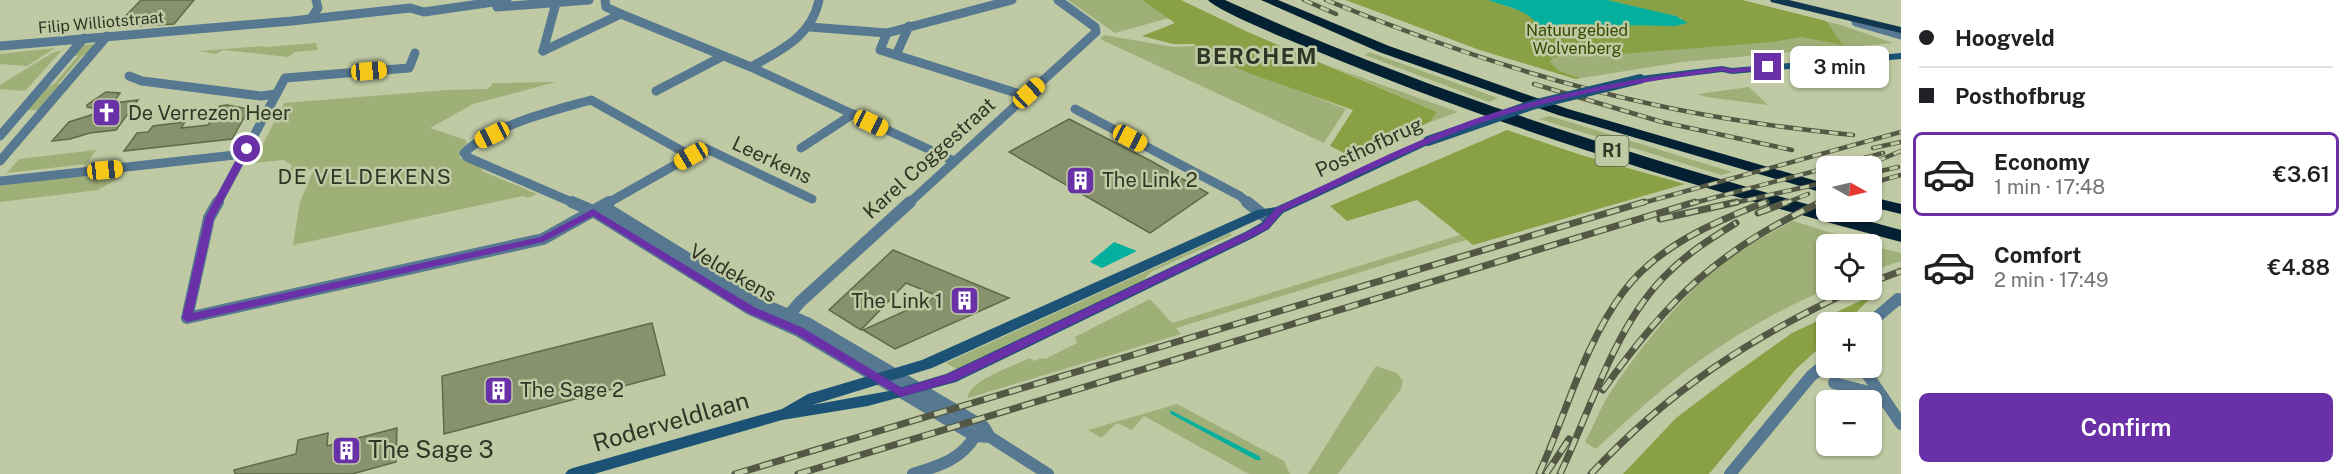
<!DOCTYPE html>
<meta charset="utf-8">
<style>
:root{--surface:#fff;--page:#f2f2f2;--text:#202124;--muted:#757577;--line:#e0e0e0;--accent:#6930a7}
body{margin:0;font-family:"Public Sans",sans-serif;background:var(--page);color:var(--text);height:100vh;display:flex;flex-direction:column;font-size:22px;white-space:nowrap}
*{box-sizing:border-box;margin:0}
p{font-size:20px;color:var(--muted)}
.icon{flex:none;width:33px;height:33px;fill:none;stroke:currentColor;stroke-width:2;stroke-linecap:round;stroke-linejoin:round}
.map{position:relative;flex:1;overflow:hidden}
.details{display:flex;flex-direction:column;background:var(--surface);width:450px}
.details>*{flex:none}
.top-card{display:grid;align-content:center;height:132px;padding:0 18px;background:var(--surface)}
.needle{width:39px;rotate:98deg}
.controls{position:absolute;left:1816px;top:156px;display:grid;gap:12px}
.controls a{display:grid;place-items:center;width:66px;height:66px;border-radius:9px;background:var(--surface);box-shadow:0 2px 4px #0004;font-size:30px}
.end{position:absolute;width:27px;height:27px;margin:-14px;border:8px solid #6930a7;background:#fff;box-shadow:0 0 0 3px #fff}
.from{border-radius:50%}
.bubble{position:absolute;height:42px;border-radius:9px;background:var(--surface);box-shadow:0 2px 4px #0004;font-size:20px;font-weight:600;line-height:42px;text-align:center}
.car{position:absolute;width:18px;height:36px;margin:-18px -9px;border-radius:8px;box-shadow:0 0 4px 2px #0007;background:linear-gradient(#f5c518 24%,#345 0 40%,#f5c518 0 76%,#345 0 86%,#f5c518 0)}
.top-card b{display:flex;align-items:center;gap:21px;height:57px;font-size:22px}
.top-card b+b{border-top:2px solid var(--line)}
.top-card i{width:15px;height:15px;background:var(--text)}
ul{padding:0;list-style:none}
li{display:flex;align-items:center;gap:18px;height:84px;margin:0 12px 9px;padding:0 6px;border:3px solid transparent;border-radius:9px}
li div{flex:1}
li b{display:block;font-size:22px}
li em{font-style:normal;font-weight:600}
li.on{border-color:var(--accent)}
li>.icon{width:54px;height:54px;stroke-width:1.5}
.primary-button{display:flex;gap:12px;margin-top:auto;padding:12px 18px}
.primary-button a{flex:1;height:69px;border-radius:9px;background:var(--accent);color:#fff;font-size:24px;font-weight:600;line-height:69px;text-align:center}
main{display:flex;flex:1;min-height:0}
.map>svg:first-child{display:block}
.green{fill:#9faf78}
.forest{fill:#89a044}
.water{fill:#04b09d}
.building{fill:#87926d;stroke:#5f6a47;stroke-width:1.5}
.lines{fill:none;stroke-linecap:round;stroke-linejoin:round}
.street-far1{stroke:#577891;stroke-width:9}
.street{stroke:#577891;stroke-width:12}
.secondary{fill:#1b5276;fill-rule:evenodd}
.primary{fill:#113750;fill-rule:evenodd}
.highway{fill:#042033;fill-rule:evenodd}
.rail-far1-casing{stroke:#535844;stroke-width:4.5}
.rail-casing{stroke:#535844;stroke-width:7}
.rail-far1{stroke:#bfcaa4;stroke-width:3;stroke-dasharray:9;stroke-linecap:butt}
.rail{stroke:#bfcaa4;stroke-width:4.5;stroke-dasharray:13;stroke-linecap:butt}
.secondary-bridge{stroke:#1b5276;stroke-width:10}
.route{fill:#6930a7}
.labels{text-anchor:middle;stroke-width:5;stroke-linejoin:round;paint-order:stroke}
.far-street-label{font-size:16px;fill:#313526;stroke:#bfcaa4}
.far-park-label{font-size:16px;fill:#394800;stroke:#bfcaa4}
.shield{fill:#bfcaa4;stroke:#5c624c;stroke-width:1.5}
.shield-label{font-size:18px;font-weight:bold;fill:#313526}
.poi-label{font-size:20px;fill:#313526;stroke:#bfcaa4;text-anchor:start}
.street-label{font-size:20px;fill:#313526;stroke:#bfcaa4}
.neighbourhood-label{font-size:21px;letter-spacing:1.5px;fill:#313526;stroke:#bfcaa4}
.far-district-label{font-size:22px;font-weight:bold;letter-spacing:1.5px;fill:#313526;stroke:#bfcaa4}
.near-street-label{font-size:24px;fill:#313526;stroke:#bfcaa4}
.near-poi-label{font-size:24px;fill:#313526;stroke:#bfcaa4;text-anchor:start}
</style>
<main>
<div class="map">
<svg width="1901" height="474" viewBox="0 0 1901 474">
<rect width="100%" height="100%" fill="#bfcaa4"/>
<g class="green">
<polygon points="1068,0 1142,0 1169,18 1115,33"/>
<polygon points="1346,0 1742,0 1841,25 1893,43 1682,62 1576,79 1480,50"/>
<polygon points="1104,35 1173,47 1198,46 1197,51 1346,109 1324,143 1100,39"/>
<polygon points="316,43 318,50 295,52 288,57 223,50 216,54 199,51 263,46 265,47"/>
<polygon points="97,44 88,54 83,55 58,84 63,84 38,110 27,110 47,86 53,85 78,56 74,56 83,45"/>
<polygon points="55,48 27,66 0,64 0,54"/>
<polygon points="62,50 25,91 0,89 0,85 52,53"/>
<polygon points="1369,52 1498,98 1489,102 1365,55"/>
<polygon points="1332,67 1458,112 1430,122 1437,112"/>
<polygon points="556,82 473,104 430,128 466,140 467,144 459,151 460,158 482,168 482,171 537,194 528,198 523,196 293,245 300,202 314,169 289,172 292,165 283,160 253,163 284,103 447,90 488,89 493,83"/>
<polygon points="1749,87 1768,105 1706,97 1698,94"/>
<polygon points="1550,116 1732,172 1721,175 1539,119"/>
<polygon points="96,150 86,164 7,173 19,159"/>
<polygon points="116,171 125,171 121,177 98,190 0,202 0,185"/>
<path d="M1793 221 1868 244H1827V289C1771 313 1716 346 1669 384 1643 405 1620 427 1596 449L1585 442C1592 429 1598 414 1605 401 1630 360 1684 292 1722 264 1744 247 1769 234 1793 221Z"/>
<polygon points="1230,233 1232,235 1151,272 1141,283 957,369 946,363"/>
<path d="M1460 235 1466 240 1176 328 1181 334 968 398C966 382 1015 365 1030 358L1034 361 1042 358 1045 359 1077 343 1075 337 1150 299 1172 323Z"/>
<polygon points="1872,246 1901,253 1901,261 1872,271"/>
<polygon points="1376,366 1397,373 1403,381 1401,389 1338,474 1308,474"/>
<polygon points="1177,404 1284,461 1290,474 1249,474 1144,416 1132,430 1117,423 1101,438 1088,430"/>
</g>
<g class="forest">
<polygon points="1142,0 1181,0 1250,33 1437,112 1430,122 1350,156 1330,146 1353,110 1249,73 1196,51 1195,44 1173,44 1142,36 1175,23"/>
<polygon points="1346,0 1488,0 1525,13 1539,24 1555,31 1563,24 1675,26 1683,18 1607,0 1742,0 1826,21 1843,45 1801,37 1772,42 1609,55 1565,54 1552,58 1550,62 1559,71 1579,78 1576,79 1480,50"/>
<polygon points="1507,130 1581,155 1685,184 1473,245 1417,200 1347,221 1330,206"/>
<polygon points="1875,294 1846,322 1827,322 1827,341 1796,369 1709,474 1623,474 1676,418 1733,375 1792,333"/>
</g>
<g class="water">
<path d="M1488 0H1607L1676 16 1688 23 1675 26 1563 24C1554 28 1551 37 1540 30 1533 10 1506 7 1488 0Z"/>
<polygon points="1114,242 1137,251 1102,268 1090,262"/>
<polygon points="1170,410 1259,456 1261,460 1256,460 1171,414"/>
</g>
<g class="building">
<polygon points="141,0 194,0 174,24 138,26 141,22 118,24"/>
<polygon points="106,92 120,93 113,103 138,100 116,130 90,133 70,139 52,141 69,122 104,111 87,107 87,105"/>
<polygon points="227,105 249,109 232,139 124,151 137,133 148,132 153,126 185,122 181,128 208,125 220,106"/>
<polygon points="1069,119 1151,161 1208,193 1150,233 1009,152"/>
<polygon points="893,250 1009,298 895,349 863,330 938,296 906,283 861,330 829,310"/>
<polygon points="652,323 665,375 444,434 442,376"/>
<polygon points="397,428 396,462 352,474 235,474 234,470 296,454 298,440 328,433 327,446"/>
</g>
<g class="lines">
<g class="street-far1">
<polyline points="605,0 606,7 621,14 751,67 954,161"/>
<polyline points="497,7 589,0"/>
<polyline points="312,17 318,8 316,0"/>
<polyline points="1856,22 1901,35"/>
<polyline points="810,27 887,33 1012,0"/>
<polyline points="887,33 880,50 1026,96"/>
<polyline points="0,46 292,21 410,8 424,12 507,0"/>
<polyline points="543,51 621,14"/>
<polyline points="543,51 556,3"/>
<polyline points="896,55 909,26"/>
<path d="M751 67C781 50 812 36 819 0"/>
<polyline points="129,76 142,81 261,96 276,94"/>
<polyline points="656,91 723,56"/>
<polyline points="1075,109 1240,196 1249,204"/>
<polyline points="0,136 84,38"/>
<polyline points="801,148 853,114"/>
<polyline points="0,161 107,36"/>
<polyline points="0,181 244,154"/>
<polyline points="217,204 285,78 409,68 415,53"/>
<path d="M576 204 467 157 464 153C493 125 552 111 591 100L691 156 705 148 812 199"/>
<polyline points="606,204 691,156"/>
<polyline points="908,204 1096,32 1095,27 1058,0"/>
</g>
<g class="street">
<polyline points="218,202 209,218 187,318 543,239 609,202"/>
<polyline points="572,202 593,211 750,309 799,331 975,436 990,437 1048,474"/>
<polyline points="1247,202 1267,218"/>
<polyline points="596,211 611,211 758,302 807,323 984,427 990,437"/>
<polyline points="1871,322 1898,299 1901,300"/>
<polyline points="782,323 800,302 910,202"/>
<polyline points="1863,368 1901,424"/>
<polyline points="1834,383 1881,395"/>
<path d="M913 474C938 466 961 460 975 436"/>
<polyline points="1730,474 1811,376 1827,363"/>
</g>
<g class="secondary">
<polygon points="1901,53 1901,59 1732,74 1722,72 1640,82 1635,79 1640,76 1722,66 1732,68"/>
<path d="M1428 138 1432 139 1433 141 1432 143 1283 213 1269 229 1253 238 956 382 868 406 782 420 594 474H565L568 470 573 468 782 409 808 394 922 360 1257 210 1276 207ZM1268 215 1261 223 1245 232 946 374 889 391 812 405 932 368Z"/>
</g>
<polygon class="primary" points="1770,0 1789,0 1901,27 1901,33 1771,2"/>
<g class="highway">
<path d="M1208 0H1225C1443 99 1672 168 1901 230V242C1702 190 1504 129 1314 50 1294 42 1219 12 1208 0Z"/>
<polygon points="1261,0 1278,0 1389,46 1568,109 1827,184 1827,194 1558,115 1379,52"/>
<polygon points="1872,197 1901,204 1901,214 1872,207"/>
</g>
<defs>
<g id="rail-far1">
<polyline points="1304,0 1336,14"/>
<path d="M1326 0C1432 43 1539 80 1651 104 1718 119 1785 128 1853 135"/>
<polyline points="1534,84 1662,122 1792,150"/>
<polyline points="1873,148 1901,142"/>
<polyline points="1877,161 1901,151"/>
<polyline points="1872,173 1898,167"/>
<polyline points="1872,183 1901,175"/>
<polyline points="1639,204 1901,132"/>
<polyline points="1690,204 1883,153"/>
<polyline points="1730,204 1827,182"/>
<polyline points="1762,204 1766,202"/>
<polyline points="1783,204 1808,194"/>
<polyline points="1817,204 1827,199"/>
</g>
<g id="rail">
<polyline points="1758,213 1787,202"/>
<polyline points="1660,219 1737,202"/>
<polyline points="1872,282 1901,271"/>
<path d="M1603 390C1668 299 1718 250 1821 202"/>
<polyline points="735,474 1644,202"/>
<polyline points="798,474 1695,202"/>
<path d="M1539 474C1566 414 1584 344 1624 291 1658 246 1714 222 1766 202"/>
<polyline points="1546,474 1569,439"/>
<path d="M1560 474C1591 409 1616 322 1669 272 1689 252 1712 238 1736 223"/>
<path d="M1591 474C1668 391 1751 337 1853 290"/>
</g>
</defs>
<use href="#rail-far1" class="rail-far1-casing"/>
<use href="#rail" class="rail-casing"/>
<use href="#rail-far1" class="rail-far1"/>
<use href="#rail" class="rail"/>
<polyline class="secondary-bridge" points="1428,141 1532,105 1640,79"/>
</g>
<path class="route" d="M1768 65 1772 67 1770 69 1732 73 1722 71C1639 82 1557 96 1478 124 1411 148 1347 182 1282 212L1269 228 1252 237 955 381 901 397 796 334 746 312 593 216 543 242 187 322 182 318 205 218 242 149 247 146 251 149 214 218 193 313 540 237 593 209 754 307 803 328 902 388 948 374 1245 233 1262 224 1276 208C1340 178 1405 144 1472 120 1554 92 1637 78 1722 67L1732 69Z"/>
<defs>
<symbol id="church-square" viewBox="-11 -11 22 22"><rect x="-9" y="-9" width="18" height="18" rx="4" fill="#6930a7" stroke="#bfcaa4"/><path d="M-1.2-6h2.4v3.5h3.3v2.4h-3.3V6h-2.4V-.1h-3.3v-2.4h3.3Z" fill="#fff"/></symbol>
<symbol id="building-square" viewBox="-11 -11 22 22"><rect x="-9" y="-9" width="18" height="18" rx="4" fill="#6930a7" stroke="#bfcaa4"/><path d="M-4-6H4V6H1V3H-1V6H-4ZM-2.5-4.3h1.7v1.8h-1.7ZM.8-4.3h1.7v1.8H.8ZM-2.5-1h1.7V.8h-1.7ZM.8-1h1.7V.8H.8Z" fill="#fff"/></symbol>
</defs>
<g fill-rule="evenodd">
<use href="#church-square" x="90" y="96" width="33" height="33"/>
<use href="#building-square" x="1064" y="164" width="33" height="33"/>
<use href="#building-square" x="948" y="284" width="33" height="33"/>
<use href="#building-square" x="482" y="374" width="33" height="33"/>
<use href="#building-square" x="330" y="434" width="33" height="33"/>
</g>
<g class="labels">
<g class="far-street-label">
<text transform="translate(101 22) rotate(-5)" y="6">Filip Williotstraat</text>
</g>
<g class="far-park-label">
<text x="1577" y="36">Natuurgebied<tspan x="1577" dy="18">Wolvenberg</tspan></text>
</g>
<rect class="shield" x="1595.5" y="136" width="33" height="30" rx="4.5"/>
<g class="shield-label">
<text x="1612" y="157">R1</text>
</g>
<g class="poi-label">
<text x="128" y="120">De Verrezen Heer</text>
<text x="1102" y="187">The Link 2</text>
<text x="943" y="308" text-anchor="end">The Link 1</text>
<text x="520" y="397">The Sage 2</text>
</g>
<g class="street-label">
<text transform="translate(1369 147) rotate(-25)" y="7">Posthofbrug</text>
<text transform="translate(929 158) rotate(-42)" y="7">Karel Coggestraat</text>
<text transform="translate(772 160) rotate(25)" y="7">Leerkens</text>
<text transform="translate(733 273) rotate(30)" y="7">Veldekens</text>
</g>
<g class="neighbourhood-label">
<text x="365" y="184">DE VELDEKENS</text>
</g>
<g class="far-district-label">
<text x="1257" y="64">BERCHEM</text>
</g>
<g class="near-street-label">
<text transform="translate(671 422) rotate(-16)" y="8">Roderveldlaan</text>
</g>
<g class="near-poi-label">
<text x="368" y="458">The Sage 3</text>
</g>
</g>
</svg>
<div class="controls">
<a><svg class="needle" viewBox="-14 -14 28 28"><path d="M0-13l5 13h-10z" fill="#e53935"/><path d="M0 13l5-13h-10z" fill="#757577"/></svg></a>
<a><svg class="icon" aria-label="locate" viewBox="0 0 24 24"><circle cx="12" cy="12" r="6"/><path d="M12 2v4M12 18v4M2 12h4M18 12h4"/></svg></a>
<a>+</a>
<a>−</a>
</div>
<i class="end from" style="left:247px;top:149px"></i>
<i class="end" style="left:1768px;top:67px"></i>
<div class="bubble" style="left:1790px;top:46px;width:99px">3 min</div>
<i class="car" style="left:369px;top:71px;rotate:85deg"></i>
<i class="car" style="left:1029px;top:93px;rotate:47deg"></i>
<i class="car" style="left:871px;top:123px;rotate:115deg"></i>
<i class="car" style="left:492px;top:135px;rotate:244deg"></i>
<i class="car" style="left:1130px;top:138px;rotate:118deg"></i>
<i class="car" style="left:691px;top:156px;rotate:240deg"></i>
<i class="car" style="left:105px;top:170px;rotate:84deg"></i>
</div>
<section class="details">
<div class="top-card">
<b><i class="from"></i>Hoogveld</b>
<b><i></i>Posthofbrug</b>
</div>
<ul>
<li class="on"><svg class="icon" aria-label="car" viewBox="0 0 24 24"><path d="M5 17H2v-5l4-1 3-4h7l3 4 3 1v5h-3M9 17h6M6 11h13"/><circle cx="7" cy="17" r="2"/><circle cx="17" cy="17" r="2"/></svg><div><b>Economy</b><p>1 min · 17:48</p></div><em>€3.61</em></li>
<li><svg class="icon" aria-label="car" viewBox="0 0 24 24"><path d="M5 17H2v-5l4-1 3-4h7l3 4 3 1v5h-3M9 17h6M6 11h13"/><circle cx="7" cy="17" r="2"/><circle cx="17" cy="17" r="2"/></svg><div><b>Comfort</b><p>2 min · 17:49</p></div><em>€4.88</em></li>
</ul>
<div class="primary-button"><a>Confirm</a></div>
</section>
</main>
